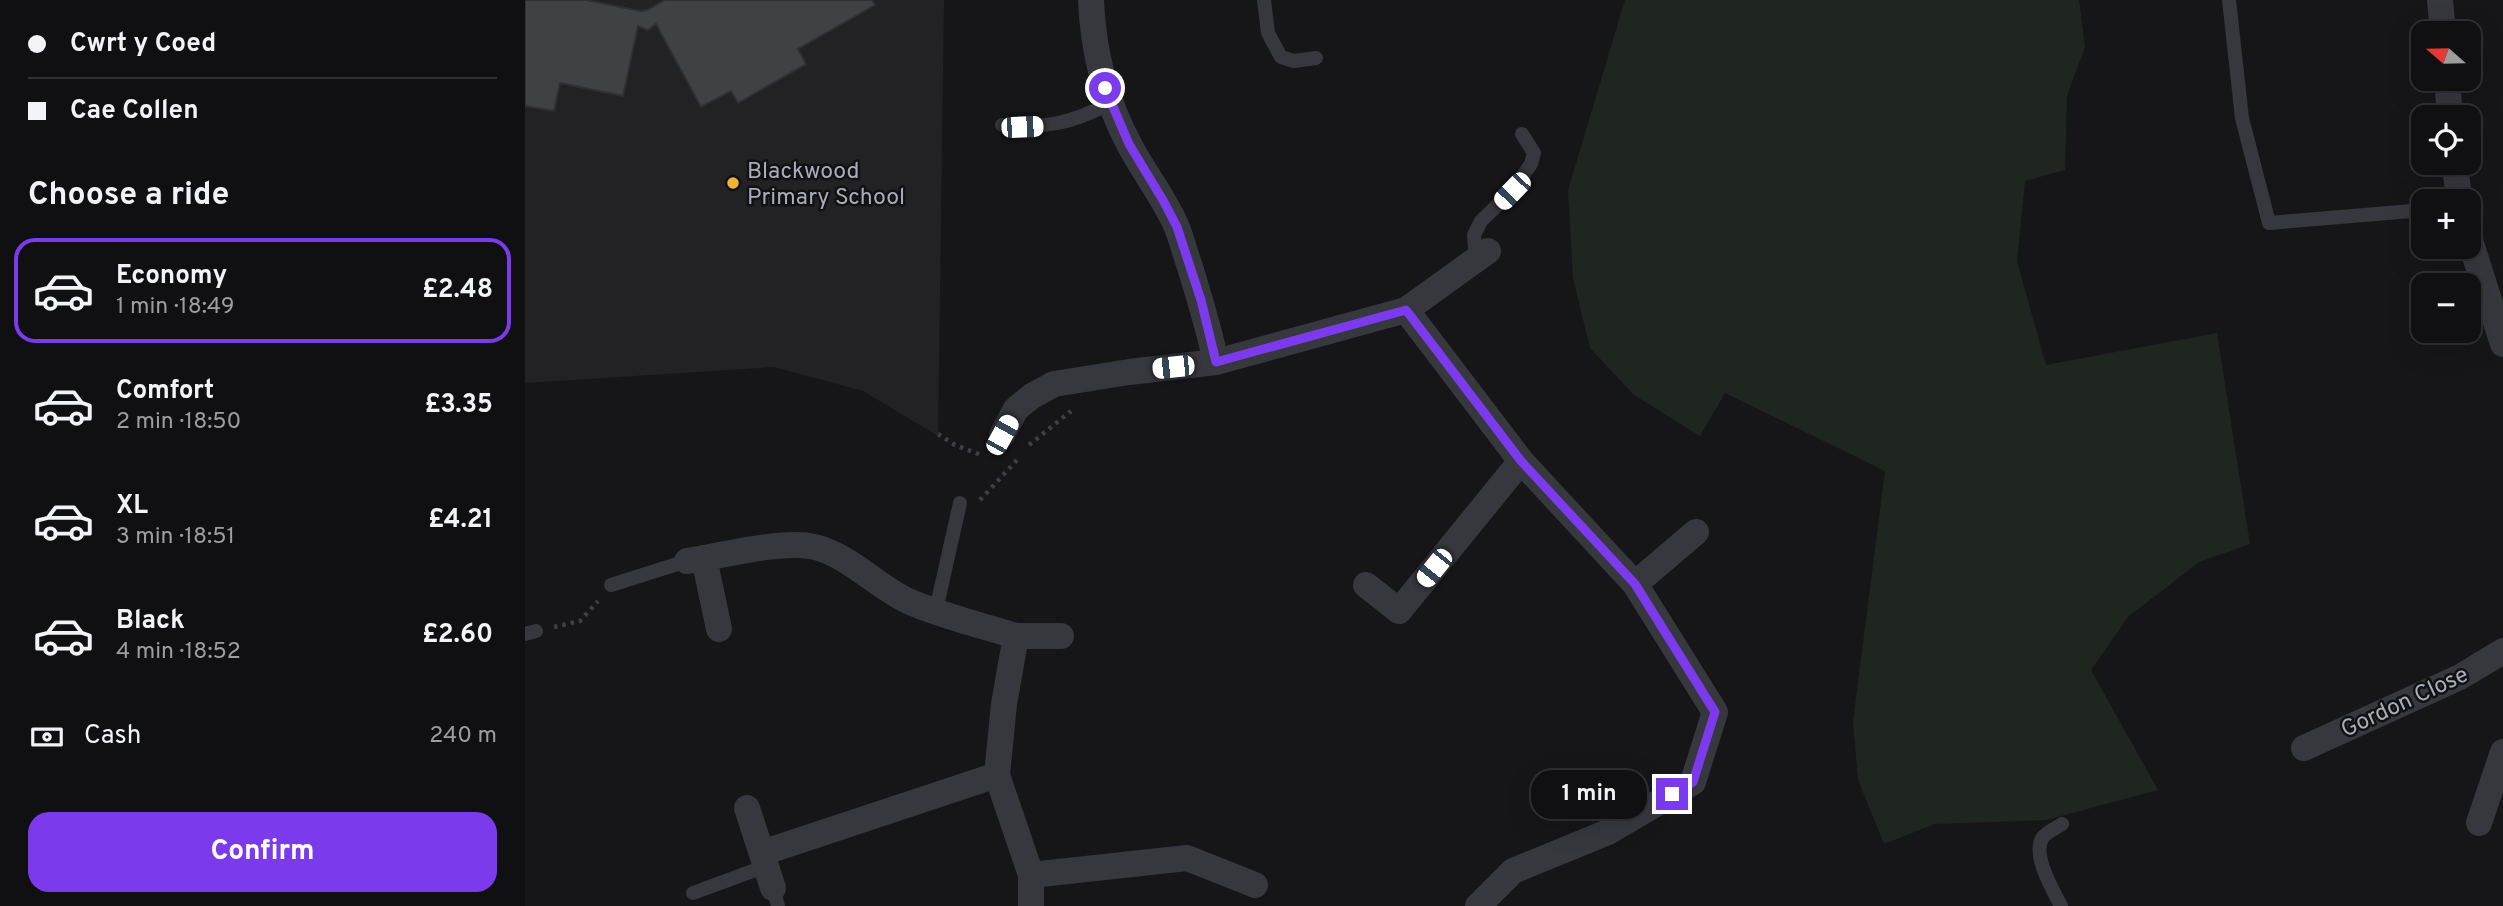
<!DOCTYPE html>
<meta charset="utf-8">
<style>
:root{--surface:#101012;--page:#19191b;--text:#f1f3f6;--muted:#9c9d9f;--line:#303032;--accent:#7c3aed}
body{margin:0;font-family:Overpass,sans-serif;background:var(--page);color:var(--text);height:100vh;display:flex;flex-direction:column;font-size:26px;white-space:nowrap}
*{box-sizing:border-box;margin:0}
p{font-size:23px;color:var(--muted)}
.icon{flex:none;width:38px;height:38px;fill:none;stroke:currentColor;stroke-width:2;stroke-linecap:round;stroke-linejoin:round}
.map{position:relative;flex:1;overflow:hidden}
.details{display:flex;flex-direction:column;background:var(--surface);width:525px}
.details>*{flex:none}
.top-card{display:grid;align-content:center;height:154px;padding:0 28px;background:var(--surface)}
.needle{width:46px;rotate:290deg}
.tools{position:absolute;left:1886px;top:21px;display:grid;gap:14px}
.tools a{display:grid;place-items:center;width:70px;height:70px;border-radius:14px;background:var(--surface);box-shadow:0 7px 28px #0002,0 0 0 2px var(--line);font-size:35px}
.end{position:absolute;width:32px;height:32px;margin:-16px;border:9px solid #7c3aed;background:#fff;box-shadow:0 0 0 4px #fff}
.from{border-radius:50%}
.bubble{position:absolute;height:49px;border-radius:21px;background:var(--surface);box-shadow:0 7px 28px #0002,0 0 0 2px var(--line);font-size:23px;font-weight:700;line-height:49px;text-align:center}
.car{position:absolute;width:21px;height:42px;margin:-21px -10px;border-radius:9px;box-shadow:0 0 5px 2px #0007;background:linear-gradient(#fff 24%,#345 0 40%,#fff 0 76%,#345 0 86%,#fff 0)}
.top-card b{display:flex;align-items:center;gap:24px;height:66px;font-size:26px}
.top-card b+b{border-top:2px solid var(--line)}
.top-card i{width:18px;height:18px;background:var(--text)}
ul{padding:0;list-style:none}
li{display:flex;align-items:center;gap:21px;height:105px;margin:0 14px 10px;padding:0 14px;border:4px solid transparent;border-radius:21px}
li div{flex:1}
li b{display:block;font-size:26px}
li em{font-style:normal;font-weight:700}
li.selected{border-color:var(--accent)}
li>.icon{width:63px;height:63px;stroke-width:1.5}
h2{padding:0 28px;font-size:32px;line-height:84px}
.pay{display:flex;align-items:center;gap:18px;height:77px;padding:0 28px;font-size:26px}
.pay p{margin-inline-start:auto}
.button{display:flex;gap:14px;margin-top:auto;padding:14px 28px}
.button a{flex:1;height:80px;border-radius:21px;background:var(--accent);color:#fff;font-size:28px;font-weight:700;line-height:80px;text-align:center}
main{display:flex;flex:1;min-height:0}
.map>svg:first-child{display:block}
.built{fill:#222225}
.green{fill:#1e261f}
.building{fill:#404145;stroke:#303034;stroke-width:2}
.lines{fill:none;stroke-linecap:round;stroke-linejoin:round}
.path{stroke:#3d3f44;stroke-width:4.5;stroke-dasharray:3.5 5;stroke-linecap:butt}
.service{stroke:#37383d;stroke-width:14}
.minor{stroke:#37383d;stroke-width:26}
.route{stroke:#7c3aed;stroke-width:9}
.poi-dot{fill:#f2b134;stroke:#111113;stroke-width:2.5}
.labels{text-anchor:middle;stroke-width:5;stroke-linejoin:round;paint-order:stroke}
.poi-label{font-size:23px;fill:#a8adb8;stroke:#111113;text-anchor:start}
.street-label{font-size:23px;fill:#a8adb8;stroke:#111113}
</style>
<main>
<section class="details">
<div class="top-card">
<b><i class="from"></i>Cwrt y Coed</b>
<b><i></i>Cae Collen</b>
</div>
<h2>Choose a ride</h2>
<ul>
<li class="selected"><svg class="icon" aria-label="car" viewBox="0 0 24 24"><path d="M5 17H2v-5l4-1 3-4h7l3 4 3 1v5h-3M9 17h6M6 11h13"/><circle cx="7" cy="17" r="2"/><circle cx="17" cy="17" r="2"/></svg><div><b>Economy</b><p>1 min · 18:49</p></div><em>£2.48</em></li>
<li><svg class="icon" aria-label="car" viewBox="0 0 24 24"><path d="M5 17H2v-5l4-1 3-4h7l3 4 3 1v5h-3M9 17h6M6 11h13"/><circle cx="7" cy="17" r="2"/><circle cx="17" cy="17" r="2"/></svg><div><b>Comfort</b><p>2 min · 18:50</p></div><em>£3.35</em></li>
<li><svg class="icon" aria-label="car" viewBox="0 0 24 24"><path d="M5 17H2v-5l4-1 3-4h7l3 4 3 1v5h-3M9 17h6M6 11h13"/><circle cx="7" cy="17" r="2"/><circle cx="17" cy="17" r="2"/></svg><div><b>XL</b><p>3 min · 18:51</p></div><em>£4.21</em></li>
<li><svg class="icon" aria-label="car" viewBox="0 0 24 24"><path d="M5 17H2v-5l4-1 3-4h7l3 4 3 1v5h-3M9 17h6M6 11h13"/><circle cx="7" cy="17" r="2"/><circle cx="17" cy="17" r="2"/></svg><div><b>Black</b><p>4 min · 18:52</p></div><em>£2.60</em></li>
</ul>
<div class="pay"><svg class="icon" aria-label="cash" viewBox="0 0 24 24"><path d="M3 7h18v10H3z"/><circle cx="12" cy="12" r="2"/></svg>Cash<p>240 m</p></div>
<div class="button"><a>Confirm</a></div>
</section>
<div class="map">
<svg width="1978" height="906" viewBox="0 0 1978 906">
<rect width="100%" height="100%" fill="#161618"/>
<polygon class="built" points="0,0 419,0 413,436 338,391 249,367 0,383"/>
<polygon class="green" points="1100,0 1554,0 1560,47 1542,96 1540,170 1500,181 1492,261 1521,365 1692,333 1725,544 1674,562 1603,617 1566,670 1633,790 1521,820 1410,824 1359,844 1333,780 1328,721 1360,471 1200,393 1175,436 1109,395 1065,348 1048,278 1043,190"/>
<polygon class="building" points="0,0 61,0 115,11 122,10 140,0 347,0 350,5 273,49 281,64 213,103 206,91 176,107 131,24 123,30 113,26 98,96 35,83 29,111 0,106"/>
<g class="lines">
<g class="path">
<polyline points="413,434 430,445 456,455"/>
<polyline points="504,445 546,411"/>
<polyline points="455,500 492,460"/>
<polyline points="29,627 55,621 73,601"/>
</g>
<g class="service">
<polyline points="739,0 743,33 756,57 769,61 791,58"/>
<polyline points="1704,0 1717,118 1744,223 1899,210"/>
<path d="M477 125C521 128 546 124 585 103"/>
<polyline points="951,260 949,235 956,221 987,191 1006,164 1009,153 997,134"/>
<polyline points="86,585 162,561"/>
<polyline points="411,610 435,503"/>
<polyline points="0,634 11,631"/>
<polyline points="248,888 253,906"/>
<polyline points="168,893 241,866"/>
<path d="M1536 906C1528 890 1506 854 1518 837 1522 832 1531 828 1537 824"/>
</g>
<g class="minor">
<path d="M566 0C568 51 580 99 604 144 618 171 637 195 650 223 656 236 659 250 664 264 674 296 684 329 691 362"/>
<polyline points="1915,0 1918,33"/>
<polyline points="1922,79 1925,117"/>
<polyline points="1929,163 1935,201"/>
<polyline points="1944,237 1978,344"/>
<polyline points="881,310 996,461 1110,584 1190,712 1168,782 1083,832 988,871 953,906"/>
<polyline points="477,435 491,409 507,396 529,384 604,372 691,362 881,310 963,251"/>
<polyline points="179,558 194,629"/>
<path d="M162 561C196 556 259 539 290 547 325 556 351 586 383 601 417 616 455 625 491 636L479 704 472 775 506 875V906"/>
<polyline points="1110,584 1171,532"/>
<polyline points="841,585 874,611 996,461"/>
<polyline points="491,636 536,636"/>
<polyline points="1779,748 1935,677 1978,651"/>
<polyline points="222,808 248,888"/>
<polyline points="1954,823 1978,752"/>
<polyline points="237,853 472,775"/>
<polyline points="506,875 662,858 730,885"/>
</g>
</g>
<g class="lines">
<polyline class="route" points="580,88 604,144 639,202 652,227 676,300 691,362 881,310 996,461 1110,584 1190,712 1168,782 1147,794"/>
</g>
<circle class="poi-dot" cx="208" cy="183" r="7"/>
<g class="labels">
<g class="poi-label">
<text x="222" y="178">Blackwood<tspan x="222" dy="26">Primary School</tspan></text>
</g>
<g class="street-label">
<text transform="translate(1879 701) rotate(-25)" y="8">Gordon Close</text>
</g>
</g>
</svg>
<div class="tools">
<a><svg class="needle" viewBox="-14 -14 28 28"><path d="M0-13l5 13h-10z" fill="#e53935"/><path d="M0 13l5-13h-10z" fill="#9c9d9f"/></svg></a>
<a><svg class="icon" aria-label="locate" viewBox="0 0 24 24"><circle cx="12" cy="12" r="6"/><path d="M12 2v4M12 18v4M2 12h4M18 12h4"/></svg></a>
<a>+</a>
<a>−</a>
</div>
<i class="end from" style="left:580px;top:88px"></i>
<i class="end" style="left:1147px;top:794px"></i>
<div class="bubble" style="left:1006px;top:770px;width:116px">1 min</div>
<i class="car" style="left:497px;top:127px;rotate:88deg"></i>
<i class="car" style="left:987px;top:191px;rotate:224deg"></i>
<i class="car" style="left:648px;top:367px;rotate:264deg"></i>
<i class="car" style="left:477px;top:435px;rotate:29deg"></i>
<i class="car" style="left:909px;top:568px;rotate:219deg"></i>
</div>
</main>
